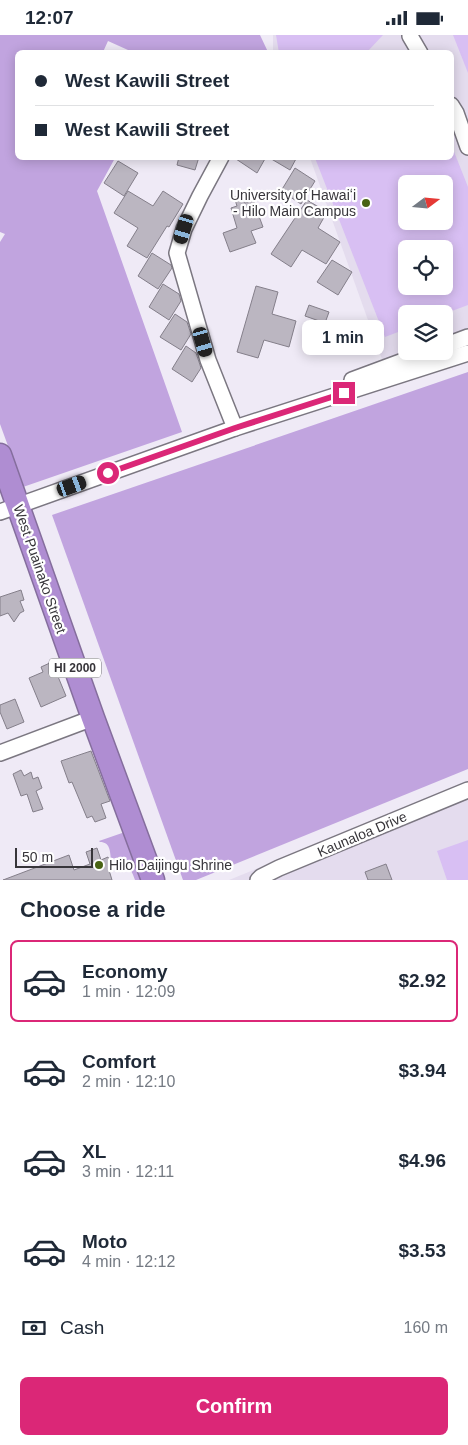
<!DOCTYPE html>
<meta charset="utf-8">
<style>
:root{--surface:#fff;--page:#f2f2f3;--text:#1f2937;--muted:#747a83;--line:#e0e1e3;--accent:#db2777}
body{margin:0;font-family:Helvetica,sans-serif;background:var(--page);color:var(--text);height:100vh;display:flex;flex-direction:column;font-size:19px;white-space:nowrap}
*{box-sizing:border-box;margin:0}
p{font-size:16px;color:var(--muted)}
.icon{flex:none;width:28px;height:28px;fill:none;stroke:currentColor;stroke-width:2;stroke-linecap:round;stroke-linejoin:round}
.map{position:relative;height:845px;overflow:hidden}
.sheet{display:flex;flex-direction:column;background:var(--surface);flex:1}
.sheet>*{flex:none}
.guide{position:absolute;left:15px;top:15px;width:439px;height:110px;border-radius:8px;box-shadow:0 2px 12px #0003;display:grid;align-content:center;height:110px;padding:0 20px;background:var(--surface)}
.needle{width:32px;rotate:74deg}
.controls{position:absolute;left:398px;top:140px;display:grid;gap:10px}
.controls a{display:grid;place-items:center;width:55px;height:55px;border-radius:8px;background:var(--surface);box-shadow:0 2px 12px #0003;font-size:25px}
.scale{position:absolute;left:15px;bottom:12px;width:78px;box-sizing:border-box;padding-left:5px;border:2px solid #37353a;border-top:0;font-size:14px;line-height:18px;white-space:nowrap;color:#37353a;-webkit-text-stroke:4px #fff;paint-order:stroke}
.end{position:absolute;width:22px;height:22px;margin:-11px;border:6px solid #db2777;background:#fff;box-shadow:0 0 0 2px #fff}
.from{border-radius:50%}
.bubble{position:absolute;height:35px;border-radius:8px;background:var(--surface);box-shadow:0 2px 12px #0003;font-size:16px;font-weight:600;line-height:35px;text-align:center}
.car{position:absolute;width:15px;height:30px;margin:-15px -8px;border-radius:6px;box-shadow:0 0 4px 1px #0007;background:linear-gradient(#222 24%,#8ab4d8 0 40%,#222 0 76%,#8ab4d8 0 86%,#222 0)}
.guide b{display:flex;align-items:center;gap:18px;height:48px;font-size:19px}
.guide b+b{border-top:1px solid var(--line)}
.guide i{width:12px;height:12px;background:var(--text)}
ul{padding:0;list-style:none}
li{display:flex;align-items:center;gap:15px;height:82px;margin:0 10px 8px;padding:0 10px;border:2px solid transparent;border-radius:8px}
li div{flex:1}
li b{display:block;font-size:19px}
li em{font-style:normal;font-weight:600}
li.selected{border-color:var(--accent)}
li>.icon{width:45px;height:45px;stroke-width:1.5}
h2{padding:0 20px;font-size:22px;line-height:60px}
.pay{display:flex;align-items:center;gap:12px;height:55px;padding:0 20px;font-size:19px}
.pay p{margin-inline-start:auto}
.action{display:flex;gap:10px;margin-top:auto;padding:10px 20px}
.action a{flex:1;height:58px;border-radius:8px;background:var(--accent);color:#fff;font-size:20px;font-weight:600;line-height:58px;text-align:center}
.status{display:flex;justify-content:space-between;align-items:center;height:35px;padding:0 25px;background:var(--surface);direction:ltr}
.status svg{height:14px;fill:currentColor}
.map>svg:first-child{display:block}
.built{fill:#e4dcee;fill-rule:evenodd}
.green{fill:#d8bff3;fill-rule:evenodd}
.forest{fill:#c1a4df}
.building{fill:#bbb6c1;stroke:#847f8a}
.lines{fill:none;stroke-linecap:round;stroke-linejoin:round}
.minor-casing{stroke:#7b7781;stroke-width:18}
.highway-casing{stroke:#856e9d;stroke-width:25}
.minor{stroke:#fff;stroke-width:15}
.highway{stroke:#af8dd2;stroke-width:22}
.route{stroke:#db2777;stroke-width:6}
.poi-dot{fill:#486313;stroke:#fff;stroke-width:2}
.labels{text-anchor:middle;stroke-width:4.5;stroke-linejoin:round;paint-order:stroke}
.shield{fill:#fff;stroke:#737275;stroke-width:1}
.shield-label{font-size:12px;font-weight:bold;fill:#37353a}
.poi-label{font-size:14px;fill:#37353a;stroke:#fff;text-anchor:end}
.street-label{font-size:14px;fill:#37353a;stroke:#fff}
</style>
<div class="status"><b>12:07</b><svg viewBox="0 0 49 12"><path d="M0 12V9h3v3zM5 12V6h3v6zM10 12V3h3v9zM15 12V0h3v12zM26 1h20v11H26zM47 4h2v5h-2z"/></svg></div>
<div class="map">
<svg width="468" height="845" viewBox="0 0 468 845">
<rect width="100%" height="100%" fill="#efeaf6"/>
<g class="built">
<path d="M273 0H468V295L444 304V279H406V316H411L383 327 310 123 451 122V18H273ZM406 149H444V186H406ZM406 214H444V251H406Z"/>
<polygon points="468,747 468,845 229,845"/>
</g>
<g class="green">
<polygon points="276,0 383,0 367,17 279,18"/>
<polygon points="453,0 468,0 468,38"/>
<path d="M451 109 468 152V270L444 279H406V294L385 302 315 123 451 122ZM406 149H444V186H406ZM406 214H444V251H406Z"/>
<polygon points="468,805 468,845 447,845 437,816"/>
</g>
<g class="forest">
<polygon points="0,0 260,0 268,17 209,18 208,15 206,18 128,17 128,15 108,6 103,17 18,18 18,122 115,123 97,156 182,397 23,452 0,389 0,207 5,199 0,197"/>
<polygon points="468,337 468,734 196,845 183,845 52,480"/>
<path d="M125 797 143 845H135C132 835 123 820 111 824 110 816 110 807 100 807L99 806Z"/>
</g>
<g class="building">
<polygon points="179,122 199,122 195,135 177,130"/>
<polygon points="233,122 266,122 257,138"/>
<polygon points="268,122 297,122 290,135"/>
<polygon points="118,126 138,138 124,161 104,148"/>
<polygon points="295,133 315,146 301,169 281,156"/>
<polygon points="128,156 153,171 163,156 183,169 169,192 167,191 147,223 127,211 138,193 114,178"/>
<polygon points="242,159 245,168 253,165 263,192 251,196 256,208 230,217 223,198 237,193 231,173 237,171 234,162"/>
<polygon points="307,165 327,177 318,193 340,207 326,229 302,215 291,232 271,219"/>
<polygon points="152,218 171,230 172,233 158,254 138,241"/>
<polygon points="332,225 352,237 338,260 317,247"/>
<polygon points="163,249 179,259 181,266 169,285 149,272"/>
<polygon points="256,251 278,257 272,279 296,286 289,312 264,305 258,323 237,317"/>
<polygon points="309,270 329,277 325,288 305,281"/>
<polygon points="175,279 187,287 191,299 181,315 160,302"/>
<polygon points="186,311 196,318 201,333 192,347 172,334"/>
<polygon points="21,555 24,565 20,566 24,576 20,578 14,587 8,578 0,581 0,562"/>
<polygon points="52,627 66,661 41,672 29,643 43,637 41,632"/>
<polygon points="15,664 24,687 7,694 0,677 0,670"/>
<polygon points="91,716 110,766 101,769 106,783 95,787 92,781 87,783 72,747 69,748 61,726"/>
<polygon points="21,735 24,741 31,737 33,744 38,742 42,753 36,756 43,774 33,777 27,759 21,761 13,739"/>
<polygon points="97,813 101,825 108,822 112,834 109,835 112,845 3,845 69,820 74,835 90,829 86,817"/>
<polygon points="386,829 392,845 368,845 365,837"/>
</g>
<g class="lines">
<defs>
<g id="minor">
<polyline points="410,1 420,18"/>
<polyline points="451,70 456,78 468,112"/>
<polyline points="221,122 200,161 184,194 177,218 208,325 235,393"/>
<polyline points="444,311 468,302"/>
<polyline points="352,345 430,316"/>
<polyline points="0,477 235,393 468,318"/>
<polyline points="0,718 93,683"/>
<polyline points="258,845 261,842 279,833 468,755"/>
</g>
<polyline id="highway" points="0,420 93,683 153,845"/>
</defs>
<use href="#minor" class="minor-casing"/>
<use href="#highway" class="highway-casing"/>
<use href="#minor" class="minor"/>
<use href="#highway" class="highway"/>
</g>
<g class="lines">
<polyline class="route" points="108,438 235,393 344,358"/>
</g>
<g class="poi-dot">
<circle cx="366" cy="168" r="5"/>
<circle cx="99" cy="830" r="5"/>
</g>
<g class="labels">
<rect class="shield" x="49" y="623.5" width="52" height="19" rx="4"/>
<g class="shield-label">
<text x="75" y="637">HI 2000</text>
</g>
<g class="poi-label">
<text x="356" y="165">University of Hawaiʻi<tspan x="356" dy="16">- Hilo Main Campus</tspan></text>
<text x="109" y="835" text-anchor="start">Hilo Daijingu Shrine</text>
</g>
<g class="street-label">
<text transform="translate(40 534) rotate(71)" y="5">West Puainako Street</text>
<text transform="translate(362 799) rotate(-23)" y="5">Kaunaloa Drive</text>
</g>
</g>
</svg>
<div class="controls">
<a><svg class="needle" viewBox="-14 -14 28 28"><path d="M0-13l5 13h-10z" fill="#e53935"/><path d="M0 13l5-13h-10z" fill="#747a83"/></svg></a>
<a><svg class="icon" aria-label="locate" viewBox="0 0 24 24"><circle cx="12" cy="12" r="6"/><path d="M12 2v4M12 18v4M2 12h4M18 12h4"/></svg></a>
<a><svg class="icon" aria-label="layers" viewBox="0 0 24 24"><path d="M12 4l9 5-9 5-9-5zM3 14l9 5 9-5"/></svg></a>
</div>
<div class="scale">50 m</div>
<i class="end from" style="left:108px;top:438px"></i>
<i class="end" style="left:344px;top:358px"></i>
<div class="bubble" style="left:302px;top:285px;width:82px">1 min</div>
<i class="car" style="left:184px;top:194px;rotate:197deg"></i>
<i class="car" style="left:203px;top:307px;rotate:164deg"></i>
<i class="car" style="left:72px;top:451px;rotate:70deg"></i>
<div class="guide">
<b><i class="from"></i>West Kawili Street</b>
<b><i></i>West Kawili Street</b>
</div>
</div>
<section class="sheet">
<h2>Choose a ride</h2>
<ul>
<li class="selected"><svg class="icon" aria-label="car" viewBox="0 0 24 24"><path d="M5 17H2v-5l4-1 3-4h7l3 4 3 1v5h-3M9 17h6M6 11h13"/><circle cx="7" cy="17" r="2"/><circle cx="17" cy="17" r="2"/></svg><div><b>Economy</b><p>1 min · 12:09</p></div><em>$2.92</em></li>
<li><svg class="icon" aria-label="car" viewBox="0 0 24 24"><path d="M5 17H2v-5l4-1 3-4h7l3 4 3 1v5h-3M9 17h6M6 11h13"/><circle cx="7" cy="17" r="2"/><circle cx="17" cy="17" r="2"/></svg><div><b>Comfort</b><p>2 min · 12:10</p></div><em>$3.94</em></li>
<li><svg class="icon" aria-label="car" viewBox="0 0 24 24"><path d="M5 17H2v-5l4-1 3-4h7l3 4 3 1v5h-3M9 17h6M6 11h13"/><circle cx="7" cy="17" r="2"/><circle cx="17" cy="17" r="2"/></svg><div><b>XL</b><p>3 min · 12:11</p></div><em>$4.96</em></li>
<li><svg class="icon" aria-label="car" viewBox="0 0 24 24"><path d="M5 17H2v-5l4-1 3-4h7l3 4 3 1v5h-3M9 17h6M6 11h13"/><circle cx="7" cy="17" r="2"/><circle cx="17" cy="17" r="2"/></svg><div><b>Moto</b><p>4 min · 12:12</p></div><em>$3.53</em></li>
</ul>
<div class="pay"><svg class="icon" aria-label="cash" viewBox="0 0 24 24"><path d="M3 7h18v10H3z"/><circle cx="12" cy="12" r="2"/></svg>Cash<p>160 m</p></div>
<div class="action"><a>Confirm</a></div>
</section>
